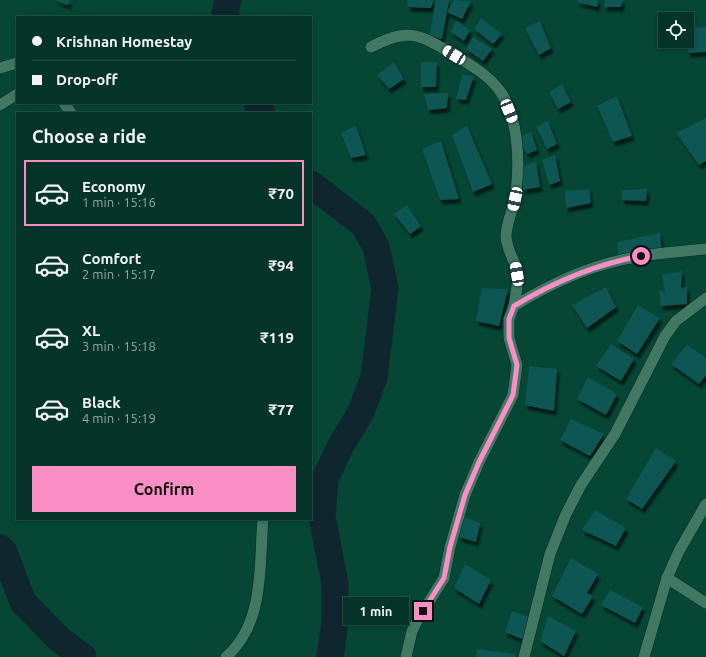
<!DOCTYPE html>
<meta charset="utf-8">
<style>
:root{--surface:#043428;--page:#123f34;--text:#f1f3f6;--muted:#97aaa8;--line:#254f45;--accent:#fa8fc6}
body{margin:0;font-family:Ubuntu,sans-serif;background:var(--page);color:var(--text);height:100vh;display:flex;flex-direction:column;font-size:15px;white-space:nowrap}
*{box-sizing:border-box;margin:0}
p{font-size:13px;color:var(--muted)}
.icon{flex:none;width:22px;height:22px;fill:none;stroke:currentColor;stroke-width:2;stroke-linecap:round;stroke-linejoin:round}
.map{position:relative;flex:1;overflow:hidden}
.panel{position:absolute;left:16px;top:112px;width:296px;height:408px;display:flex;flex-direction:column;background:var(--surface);border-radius:0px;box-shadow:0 2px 6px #0003,0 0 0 1px var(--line)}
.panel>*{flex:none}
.guide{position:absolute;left:16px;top:16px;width:296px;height:88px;border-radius:0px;box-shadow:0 2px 6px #0003,0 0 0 1px var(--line);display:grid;align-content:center;height:88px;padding:0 16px;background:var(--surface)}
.fabs{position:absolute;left:658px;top:12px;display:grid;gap:8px}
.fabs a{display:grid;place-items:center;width:36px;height:36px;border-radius:0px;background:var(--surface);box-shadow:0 2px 6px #0003,0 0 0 1px var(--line);font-size:20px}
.end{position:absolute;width:18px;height:18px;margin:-9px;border:5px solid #fa8fc6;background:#111;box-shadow:0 0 0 2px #111}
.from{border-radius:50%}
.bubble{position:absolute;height:28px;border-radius:0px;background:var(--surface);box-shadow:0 2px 6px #0003,0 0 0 1px var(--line);font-size:13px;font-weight:700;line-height:28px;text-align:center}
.car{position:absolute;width:12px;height:24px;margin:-12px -6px;border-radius:5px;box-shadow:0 0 3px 1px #0007;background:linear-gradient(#fff 24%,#345 0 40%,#fff 0 76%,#345 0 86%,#fff 0)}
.guide b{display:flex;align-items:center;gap:14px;height:38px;font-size:15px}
.guide b+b{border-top:1px solid var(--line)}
.guide i{width:10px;height:10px;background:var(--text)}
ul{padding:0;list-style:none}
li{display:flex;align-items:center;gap:12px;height:66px;margin:0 8px 6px;padding:0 8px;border:2px solid transparent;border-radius:0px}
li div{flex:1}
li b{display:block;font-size:15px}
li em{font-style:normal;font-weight:700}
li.current{border-color:var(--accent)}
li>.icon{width:36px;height:36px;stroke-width:1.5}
h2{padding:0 16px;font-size:18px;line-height:48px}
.button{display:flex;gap:8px;margin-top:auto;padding:8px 16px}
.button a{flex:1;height:46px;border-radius:0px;background:var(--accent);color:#111;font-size:16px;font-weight:700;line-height:46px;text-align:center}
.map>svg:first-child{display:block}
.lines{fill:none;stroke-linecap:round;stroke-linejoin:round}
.river{stroke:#10262f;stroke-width:27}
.building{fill:#0c5652;filter:url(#shadow)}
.minor-casing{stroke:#0a281f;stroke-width:12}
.tertiary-casing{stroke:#0a281f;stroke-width:12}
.minor{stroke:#407864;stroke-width:11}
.tertiary{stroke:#407864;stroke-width:11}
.route{stroke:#fa8fc6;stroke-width:5}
</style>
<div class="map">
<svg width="706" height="657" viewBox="0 0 706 657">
<defs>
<filter id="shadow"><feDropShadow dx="2.5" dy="4.5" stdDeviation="1" flood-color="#0009"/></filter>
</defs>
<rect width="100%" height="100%" fill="#054635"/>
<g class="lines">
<g class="river">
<polyline points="227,17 225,13 228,0"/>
<polyline points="257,103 262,113"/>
<polyline points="311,184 364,225 376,247 385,288 374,377 361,412 341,445 325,479 322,516 335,584 335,622 330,657"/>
<polyline points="0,548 4,552 23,602 59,639 83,657"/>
</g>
</g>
<g class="building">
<polygon points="54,0 70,0 68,5"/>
<polygon points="407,0 433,0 431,8 408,7"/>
<polygon points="436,0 449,0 442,39 429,36"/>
<polygon points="454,0 471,1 462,19 447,12"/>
<polygon points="577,0 598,0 597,7 577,2"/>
<polygon points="605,0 623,0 621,7 604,7"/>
<polygon points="481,18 502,34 493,44 474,29"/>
<polygon points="456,21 470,30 464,41 451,32"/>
<polygon points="540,21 551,48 539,55 525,28"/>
<polygon points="706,27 706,52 688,53 688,28"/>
<polygon points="473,37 492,49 483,61 466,49"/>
<polygon points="394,62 404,79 389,89 377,75"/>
<polygon points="421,62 437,62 436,87 421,87"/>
<polygon points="462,75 474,76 466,100 456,99"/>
<polygon points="562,84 571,102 558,109 549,92"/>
<polygon points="448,93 447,108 428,110 424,94"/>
<polygon points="617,96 632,136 613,142 597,106"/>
<polygon points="706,118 706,161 699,165 676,133"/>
<polygon points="548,121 557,144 547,149 536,127"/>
<polygon points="356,126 366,155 351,158 341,133"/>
<polygon points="467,126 492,184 473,192 452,135"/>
<polygon points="531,132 537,150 527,154 519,137"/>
<polygon points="441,141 459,199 440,200 422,149"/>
<polygon points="555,155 560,181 549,185 542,160"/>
<polygon points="536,161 540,187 523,190 522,167"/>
<polygon points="589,189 591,203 566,208 565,191"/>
<polygon points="647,189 646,201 622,200 622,190"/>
<polygon points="407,205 421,226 410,234 394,214"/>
<polygon points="660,233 662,253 619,260 617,242"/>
<polygon points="682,271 681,288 687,287 687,304 661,306 659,291 665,291 662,275"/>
<polygon points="606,287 616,307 587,328 572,305"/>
<polygon points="482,288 508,289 499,326 476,321"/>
<polygon points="638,305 660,318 637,354 617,341"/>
<polygon points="611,344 634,359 621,381 596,366"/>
<polygon points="687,345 706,358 706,375 699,384 671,364"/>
<polygon points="529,366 557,369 554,411 525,405"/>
<polygon points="588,377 617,394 606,415 577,399"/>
<polygon points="571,419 604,434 590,456 560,440"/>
<polygon points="656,448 676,461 642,509 626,499"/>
<polygon points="595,510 626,528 616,546 582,530"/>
<polygon points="464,517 480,523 476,542 459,537"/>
<polygon points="571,558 598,574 587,593 593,596 582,614 552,596"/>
<polygon points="465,564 491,580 479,604 454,588"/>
<polygon points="610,590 643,607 635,623 601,605"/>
<polygon points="512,611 531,618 524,640 505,632"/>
<polygon points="548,616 576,631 564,656 540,641"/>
<polygon points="477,649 515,654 515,657 476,657"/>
</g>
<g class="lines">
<defs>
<g id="minor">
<path d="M371 47C406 29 416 32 449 52 466 62 488 74 500 91 518 116 520 161 516 191 515 206 507 220 506 235 506 246 511 255 515 264 520 279 516 292 514 306"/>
<polyline points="0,68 17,63"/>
<polyline points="667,578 706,603"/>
<polyline points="524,657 550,554 566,514 581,485 615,434 665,336 676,321 706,298"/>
<polyline points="644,657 667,578 679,551 706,504"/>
</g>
<g id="tertiary">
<polyline points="64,103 71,113"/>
<polyline points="0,105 17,94"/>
<path d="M226 657C265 623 259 566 263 519"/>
<path d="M406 657 412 631 418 619 444 578 450 547 465 495 479 462 513 395 517 365 509 338V319L514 306C545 287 585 268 621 260 649 253 677 252 706 249"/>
</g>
</defs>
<use href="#minor" class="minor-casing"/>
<use href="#tertiary" class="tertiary-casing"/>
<use href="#minor" class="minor"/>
<use href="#tertiary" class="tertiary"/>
</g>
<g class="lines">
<path class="route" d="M423 611 444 578 450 547 465 495 479 462 513 395 517 365 509 338V319L514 306C552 283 597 264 641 256"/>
</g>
</svg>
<div class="fabs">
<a><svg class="icon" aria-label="locate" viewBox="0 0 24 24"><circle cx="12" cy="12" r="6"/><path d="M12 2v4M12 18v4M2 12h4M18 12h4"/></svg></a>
</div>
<i class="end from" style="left:641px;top:256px"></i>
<i class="end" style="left:423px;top:611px"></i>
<div class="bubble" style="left:343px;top:597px;width:66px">1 min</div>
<i class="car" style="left:454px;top:55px;rotate:302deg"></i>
<i class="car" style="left:509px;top:111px;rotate:158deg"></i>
<i class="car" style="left:515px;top:199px;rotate:192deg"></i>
<i class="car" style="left:517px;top:274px;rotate:350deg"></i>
<div class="guide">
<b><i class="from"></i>Krishnan Homestay</b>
<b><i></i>Drop-off</b>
</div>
<section class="panel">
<h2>Choose a ride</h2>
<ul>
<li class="current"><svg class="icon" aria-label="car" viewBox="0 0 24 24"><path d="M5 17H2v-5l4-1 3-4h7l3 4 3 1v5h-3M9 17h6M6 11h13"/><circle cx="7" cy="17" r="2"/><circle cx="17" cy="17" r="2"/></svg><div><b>Economy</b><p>1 min · 15:16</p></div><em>₹70</em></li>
<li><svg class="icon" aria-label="car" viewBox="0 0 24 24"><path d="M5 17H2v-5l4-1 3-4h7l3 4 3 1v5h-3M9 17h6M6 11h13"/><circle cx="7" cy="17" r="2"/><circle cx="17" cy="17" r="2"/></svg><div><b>Comfort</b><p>2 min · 15:17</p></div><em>₹94</em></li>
<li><svg class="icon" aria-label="car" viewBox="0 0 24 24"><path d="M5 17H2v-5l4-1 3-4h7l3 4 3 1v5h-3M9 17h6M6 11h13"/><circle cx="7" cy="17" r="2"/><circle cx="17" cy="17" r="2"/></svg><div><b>XL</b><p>3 min · 15:18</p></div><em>₹119</em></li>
<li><svg class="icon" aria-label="car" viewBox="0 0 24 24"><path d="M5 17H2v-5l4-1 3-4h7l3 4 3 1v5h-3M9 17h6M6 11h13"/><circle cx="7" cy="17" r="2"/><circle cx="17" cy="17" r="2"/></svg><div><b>Black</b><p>4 min · 15:19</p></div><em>₹77</em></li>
</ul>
<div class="button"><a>Confirm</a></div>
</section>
</div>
